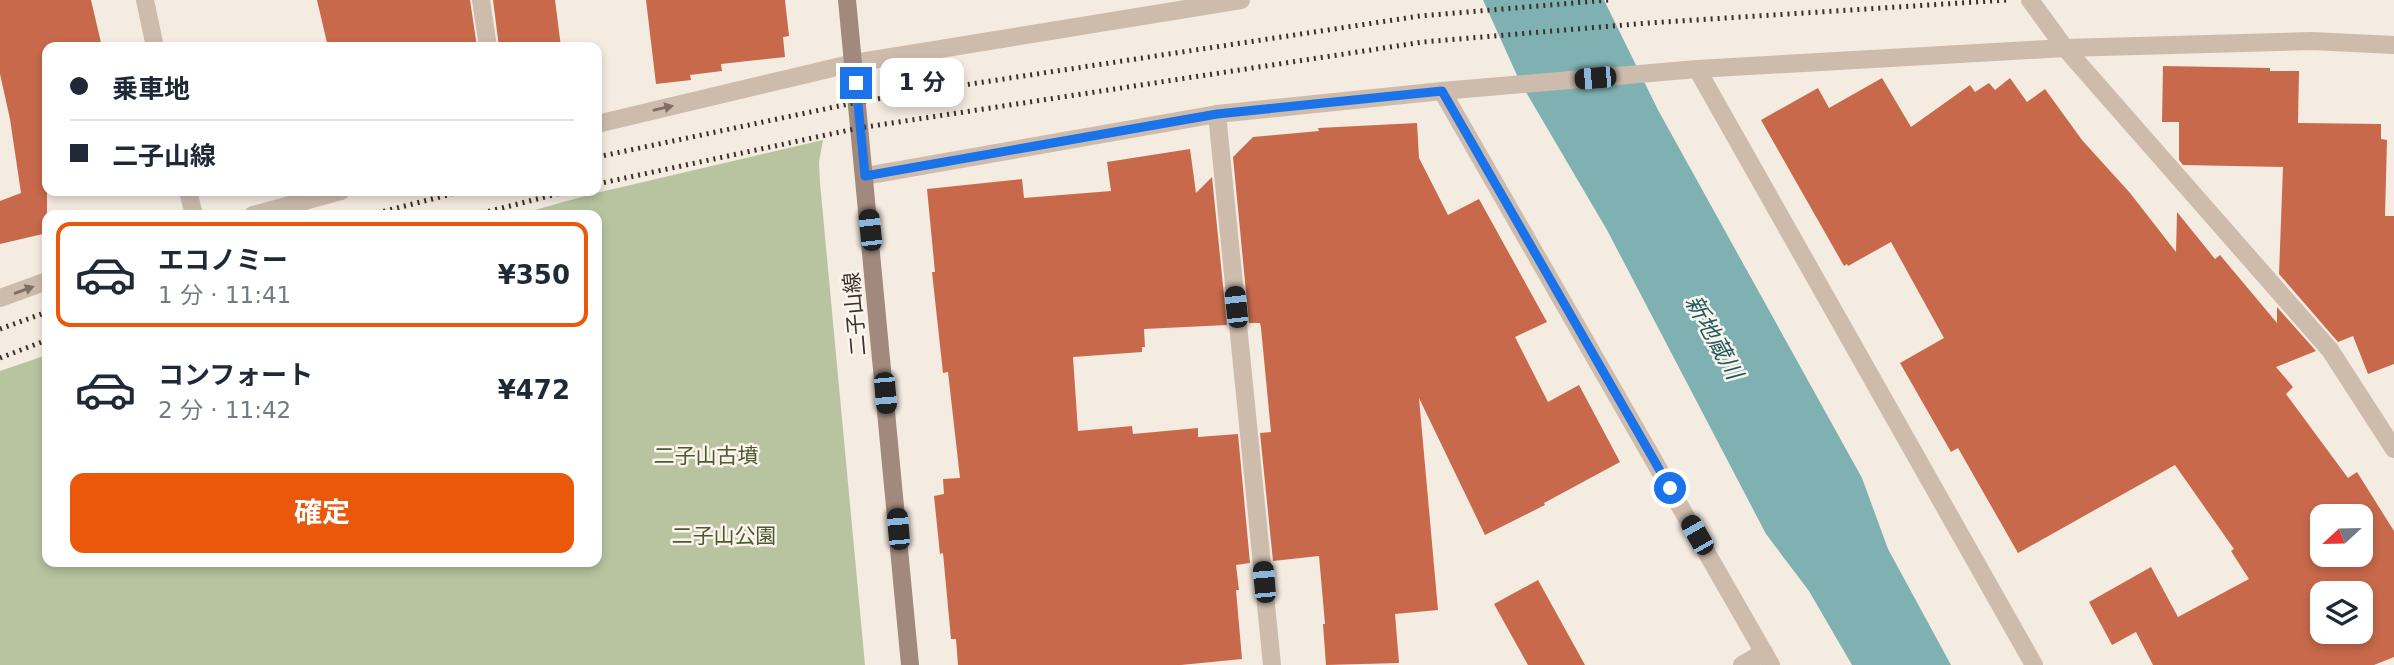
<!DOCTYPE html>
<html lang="ja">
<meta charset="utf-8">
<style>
:root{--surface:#fff;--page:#f6f6f7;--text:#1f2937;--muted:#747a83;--line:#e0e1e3;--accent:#ea580c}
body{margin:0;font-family:"DejaVu Sans","Noto Sans JP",sans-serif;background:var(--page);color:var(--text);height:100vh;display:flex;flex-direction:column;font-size:26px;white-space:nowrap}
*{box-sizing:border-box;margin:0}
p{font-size:23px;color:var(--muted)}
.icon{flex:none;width:38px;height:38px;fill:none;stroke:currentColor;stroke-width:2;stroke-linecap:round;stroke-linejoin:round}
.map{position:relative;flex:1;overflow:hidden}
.side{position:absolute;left:42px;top:210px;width:560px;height:357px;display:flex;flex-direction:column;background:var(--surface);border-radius:14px;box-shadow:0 4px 10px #0003}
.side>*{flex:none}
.top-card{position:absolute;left:42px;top:42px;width:560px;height:154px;border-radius:14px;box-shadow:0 4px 10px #0003;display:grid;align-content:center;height:154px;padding:0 28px;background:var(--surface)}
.needle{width:46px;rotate:248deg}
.tools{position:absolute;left:2310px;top:504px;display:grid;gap:14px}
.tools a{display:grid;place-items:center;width:63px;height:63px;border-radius:14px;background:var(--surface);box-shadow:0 4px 10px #0003;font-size:35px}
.end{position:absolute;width:32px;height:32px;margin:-16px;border:9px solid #1a73e8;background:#fff;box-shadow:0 0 0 4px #fff}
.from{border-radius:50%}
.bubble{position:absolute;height:49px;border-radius:14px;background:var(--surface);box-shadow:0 4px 10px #0003;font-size:23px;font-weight:700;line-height:49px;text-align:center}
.car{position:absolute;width:21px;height:42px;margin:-21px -10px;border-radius:9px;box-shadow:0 0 5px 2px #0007;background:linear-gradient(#222 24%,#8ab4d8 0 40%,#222 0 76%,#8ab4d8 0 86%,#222 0)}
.top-card b{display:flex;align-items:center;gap:24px;height:66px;font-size:26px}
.top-card b+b{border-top:2px solid var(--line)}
.top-card i{width:18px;height:18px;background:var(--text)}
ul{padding:12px 0 0;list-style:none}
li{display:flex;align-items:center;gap:21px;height:105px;margin:0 14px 10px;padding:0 14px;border:4px solid transparent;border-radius:14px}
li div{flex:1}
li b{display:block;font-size:26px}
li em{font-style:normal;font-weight:700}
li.current{border-color:var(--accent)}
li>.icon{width:63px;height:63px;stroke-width:1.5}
.action{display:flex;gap:14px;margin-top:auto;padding:14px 28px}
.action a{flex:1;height:80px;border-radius:14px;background:var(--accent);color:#fff;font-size:28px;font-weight:700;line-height:80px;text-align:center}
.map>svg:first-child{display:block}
.green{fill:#b8c4a0}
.water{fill:#7fb0b2}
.building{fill:#c8694b;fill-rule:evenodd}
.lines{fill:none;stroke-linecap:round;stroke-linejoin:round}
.street{stroke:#cdbbac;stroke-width:18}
.secondary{stroke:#a18a7d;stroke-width:18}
.rail{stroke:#3b302b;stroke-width:5;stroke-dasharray:2 5;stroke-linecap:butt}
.oneway{fill:#7d6f65}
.route{stroke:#1a73e8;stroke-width:9}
.labels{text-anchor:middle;stroke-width:5;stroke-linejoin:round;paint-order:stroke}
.street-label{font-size:21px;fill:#3b302b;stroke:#fbf5ee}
.park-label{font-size:21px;fill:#4a5a2e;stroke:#fbf5ee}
.water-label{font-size:23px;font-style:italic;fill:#1f5a5e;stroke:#fbf5ee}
</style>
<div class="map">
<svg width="2394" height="665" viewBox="0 0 2394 665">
<rect width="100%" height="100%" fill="#f4ebe1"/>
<polygon class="green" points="823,140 819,162 820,183 865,665 0,665 0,371 47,355 47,562 597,562 597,215 517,215 592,194"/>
<polygon class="water" points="1483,0 1604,0 1658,110 1862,478 1888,549 1951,665 1852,665 1809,591 1766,534 1607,230 1520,82"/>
<g class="building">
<polygon points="0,0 91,0 102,47 47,47 47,233 0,244 0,201 21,193 10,119 0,74"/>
<polygon points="317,0 470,0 477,47 328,47"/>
<polygon points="493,0 555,0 561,47 499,47"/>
<polygon points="646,0 785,0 789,36 783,37 785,57 721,64 722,71 690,75 691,80 656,84"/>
<polygon points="2163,66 2270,68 2270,71 2299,71 2298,123 2381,124 2381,139 2387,140 2385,216 2394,216 2394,364 2368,374 2353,336 2338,342 2279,274 2283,167 2183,165 2179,160 2179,122 2162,122"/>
<path d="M1882 78 1911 127 1970 85 1975 92 1989 83 1995 90 2010 78 2027 102 2045 89 2082 140 2130 193 2176 252 2177 212 2215 259 2220 255 2277 323V307L2316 351 2276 367 2293 387 2286 394 2348 478 2357 472 2394 531V657L2374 665H2153L2136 632 2112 645 2089 602 2151 567 2178 617 2249 579 2231 551 2234 549 2175 465 2018 553 1958 448 1951 452 1900 363 1944 338 1891 242 1848 266 1847 264 1844 266 1761 120 1818 88 1829 108ZM2322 516H2361V555H2322ZM2322 593H2361V632H2322Z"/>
<polygon points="1417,123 1419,158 1448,215 1479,199 1547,322 1515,337 1548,402 1579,385 1620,462 1544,503 1545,505 1485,535 1419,398 1438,610 1395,614 1399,663 1326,665 1323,624 1325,624 1319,556 1273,561 1260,433 1271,432 1261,328 1260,323 1249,323 1233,157 1253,137 1319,131 1318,128"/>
<polygon points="1190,149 1196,193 1212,177 1227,325 1144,329 1145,347 1142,347 1142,352 1073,357 1078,431 1132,426 1133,434 1198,428 1198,437 1238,434 1250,563 1236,565 1239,590 1236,590 1242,659 1181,665 958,665 956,639 951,639 943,553 940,554 934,496 944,494 943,479 960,478 948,372 943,373 932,272 935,272 927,189 1022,179 1024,198 1111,191 1107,162"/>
<polygon points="1538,580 1585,665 1528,665 1494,604"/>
</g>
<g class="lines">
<g class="street">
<polyline points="145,0 155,47"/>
<polyline points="481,0 488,47"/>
<polyline points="2030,0 2065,48 2330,350 2394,449"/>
<polyline points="1442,91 1697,69"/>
<polyline points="1217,114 1272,665"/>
<polyline points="597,124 854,63 1241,0"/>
<polyline points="865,176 1217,114 1442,91 1771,665"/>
<polyline points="188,191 194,215"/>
<polyline points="253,215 341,191"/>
<polyline points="0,298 47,281"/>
<polyline points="1742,665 1764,652"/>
<polyline points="2034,665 1697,69 2065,48 2311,41 2394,45"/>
</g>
<polyline class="secondary" points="847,0 910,665"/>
<g class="rail">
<polyline points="597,157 858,102 964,85 1420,16 1609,0"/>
<polyline points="597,184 859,128 1423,42 1648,23 2007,0"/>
<polyline points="370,215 463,191"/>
<polyline points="475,215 568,191"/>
<polyline points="0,329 47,312"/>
<polyline points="0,358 47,340"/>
</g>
</g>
<defs><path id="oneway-solid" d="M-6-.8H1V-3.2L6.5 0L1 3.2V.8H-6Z" transform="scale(1.75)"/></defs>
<g class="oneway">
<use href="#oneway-solid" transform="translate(663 108) rotate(-13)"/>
<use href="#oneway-solid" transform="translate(24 290) rotate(-20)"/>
</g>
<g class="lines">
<polyline class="route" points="856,83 865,176 1217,114 1442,91 1670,488"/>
</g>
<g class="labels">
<g class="street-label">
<text transform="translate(855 314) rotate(-95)" y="7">二子山線</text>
</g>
<g class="park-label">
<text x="706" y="463">二子山古墳</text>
<text x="724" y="543">二子山公園</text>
</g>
<g class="water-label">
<text transform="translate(1714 337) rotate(61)" y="8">新地蔵川</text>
</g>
</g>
</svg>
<div class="tools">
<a><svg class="needle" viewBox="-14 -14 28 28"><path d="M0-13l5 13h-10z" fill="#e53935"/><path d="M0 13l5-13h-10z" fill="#747a83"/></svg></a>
<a><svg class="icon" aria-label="layers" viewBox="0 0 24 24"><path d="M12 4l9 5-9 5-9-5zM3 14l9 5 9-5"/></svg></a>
</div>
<i class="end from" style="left:1670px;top:488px"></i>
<i class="end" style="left:856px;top:83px"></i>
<div class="bubble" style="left:880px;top:58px;width:84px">1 分</div>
<i class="car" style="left:1595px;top:78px;rotate:265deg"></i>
<i class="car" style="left:870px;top:230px;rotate:354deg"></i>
<i class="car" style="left:1236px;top:307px;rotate:354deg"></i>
<i class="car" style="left:885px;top:393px;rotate:175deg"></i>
<i class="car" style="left:898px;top:529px;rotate:355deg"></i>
<i class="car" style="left:1697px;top:535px;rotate:330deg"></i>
<i class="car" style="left:1264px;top:582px;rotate:355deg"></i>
<div class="top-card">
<b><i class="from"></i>乗車地</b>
<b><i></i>二子山線</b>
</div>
<section class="side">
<ul>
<li class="current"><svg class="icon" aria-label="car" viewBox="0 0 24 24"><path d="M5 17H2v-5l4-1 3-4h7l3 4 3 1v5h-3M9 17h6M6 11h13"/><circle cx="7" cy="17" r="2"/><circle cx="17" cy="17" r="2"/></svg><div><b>エコノミー</b><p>1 分 · 11:41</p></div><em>¥350</em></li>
<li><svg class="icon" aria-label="car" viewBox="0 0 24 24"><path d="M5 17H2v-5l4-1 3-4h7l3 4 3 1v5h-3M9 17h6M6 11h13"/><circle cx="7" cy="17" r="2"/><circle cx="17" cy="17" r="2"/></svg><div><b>コンフォート</b><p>2 分 · 11:42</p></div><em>¥472</em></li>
</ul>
<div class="action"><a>確定</a></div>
</section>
</div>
